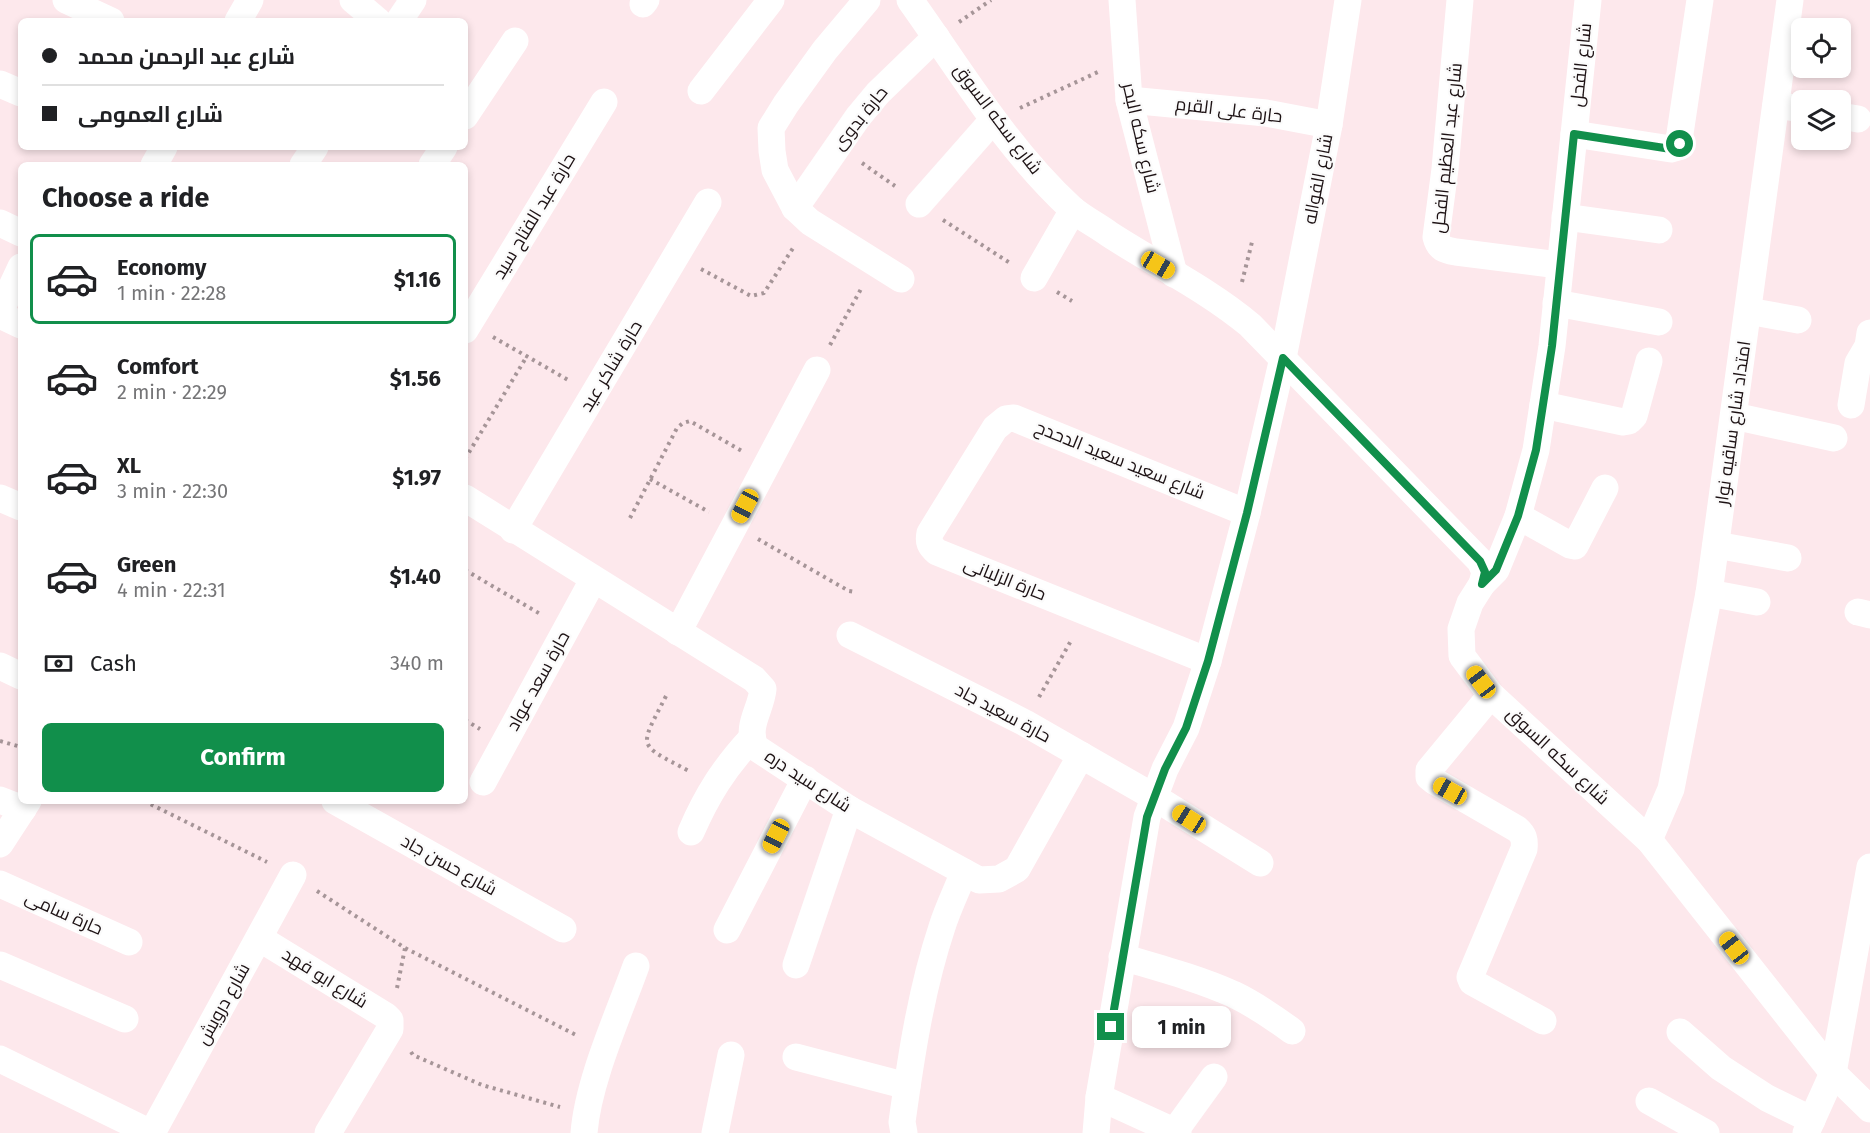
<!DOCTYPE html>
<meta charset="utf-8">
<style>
:root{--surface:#fff;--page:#f2f2f2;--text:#202124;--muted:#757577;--line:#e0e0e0;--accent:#118f4b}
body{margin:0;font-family:"Fira Sans",Cairo,sans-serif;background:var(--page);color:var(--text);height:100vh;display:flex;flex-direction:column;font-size:22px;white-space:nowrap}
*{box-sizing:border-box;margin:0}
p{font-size:20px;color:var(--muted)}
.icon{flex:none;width:33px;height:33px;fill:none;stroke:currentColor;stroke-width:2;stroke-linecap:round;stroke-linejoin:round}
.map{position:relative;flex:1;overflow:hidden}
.details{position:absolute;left:18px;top:162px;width:450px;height:642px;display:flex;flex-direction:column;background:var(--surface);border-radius:9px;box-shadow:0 3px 9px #0003}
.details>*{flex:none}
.top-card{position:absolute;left:18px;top:18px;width:450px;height:132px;border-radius:9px;box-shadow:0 3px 9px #0003;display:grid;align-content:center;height:132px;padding:0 24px;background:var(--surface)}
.buttons{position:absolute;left:1791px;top:18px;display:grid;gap:12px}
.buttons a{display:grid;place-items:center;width:60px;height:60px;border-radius:9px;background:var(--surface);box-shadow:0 3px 9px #0003;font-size:30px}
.end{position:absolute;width:27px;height:27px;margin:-14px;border:8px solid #118f4b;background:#fff;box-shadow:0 0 0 3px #fff}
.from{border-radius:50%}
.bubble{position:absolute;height:42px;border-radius:9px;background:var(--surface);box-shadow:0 3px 9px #0003;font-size:20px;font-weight:700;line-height:42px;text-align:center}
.car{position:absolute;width:18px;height:36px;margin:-18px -9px;border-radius:8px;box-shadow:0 0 4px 2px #0007;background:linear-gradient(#f5c518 24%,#345 0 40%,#f5c518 0 76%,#345 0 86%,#f5c518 0)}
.top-card b{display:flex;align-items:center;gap:21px;height:57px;font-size:22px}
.top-card b+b{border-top:2px solid var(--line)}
.top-card i{width:15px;height:15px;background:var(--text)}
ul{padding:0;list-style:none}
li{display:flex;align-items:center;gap:18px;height:90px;margin:0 12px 9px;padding:0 12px;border:3px solid transparent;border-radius:9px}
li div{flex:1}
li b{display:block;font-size:22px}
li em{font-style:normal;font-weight:700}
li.active{border-color:var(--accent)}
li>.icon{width:54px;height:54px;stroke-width:1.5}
h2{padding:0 24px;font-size:27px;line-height:72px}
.pay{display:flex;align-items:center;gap:15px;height:66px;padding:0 24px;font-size:22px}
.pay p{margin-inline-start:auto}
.button{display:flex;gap:12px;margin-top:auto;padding:12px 24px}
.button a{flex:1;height:69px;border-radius:9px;background:var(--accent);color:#fff;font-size:24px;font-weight:700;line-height:69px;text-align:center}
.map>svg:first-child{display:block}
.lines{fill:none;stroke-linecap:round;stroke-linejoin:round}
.path{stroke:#a69598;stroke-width:4;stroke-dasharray:3 4.5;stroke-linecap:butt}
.minor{stroke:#fff;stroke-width:27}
.route{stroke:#118f4b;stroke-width:8}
.labels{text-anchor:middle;stroke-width:4.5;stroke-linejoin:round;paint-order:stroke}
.street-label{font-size:18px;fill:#1c1113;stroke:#fbfbfb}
</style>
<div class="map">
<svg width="1870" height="1133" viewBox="0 0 1870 1133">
<rect width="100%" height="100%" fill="#fde8ec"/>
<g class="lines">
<g class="path">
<polyline points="959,22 991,0"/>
<polyline points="1020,108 1098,72"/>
<polyline points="862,163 895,186"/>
<polyline points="943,220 1010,263"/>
<polyline points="701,269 751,296 764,293 795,245"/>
<polyline points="1242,282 1252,242"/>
<polyline points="1057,292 1072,301"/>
<polyline points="493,337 570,381"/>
<polyline points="830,345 861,289"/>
<polyline points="465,459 527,356"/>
<polyline points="650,479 709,512"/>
<polyline points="630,518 677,428 683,423 690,421 742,451"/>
<polyline points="758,539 849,591 855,592"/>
<polyline points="465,570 542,615"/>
<path d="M666 696C639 749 636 743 689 771"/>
<polyline points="1039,697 1072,639"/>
<polyline points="465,720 480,729"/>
<polyline points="0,741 21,747"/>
<polyline points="144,801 267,862"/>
<polyline points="317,891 405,948 578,1036"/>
<polyline points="397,988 405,948"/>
<polyline points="411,1052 413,1055 482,1085 560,1107"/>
</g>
<g class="minor">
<polyline points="66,0 111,21"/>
<polyline points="353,0 378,21"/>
<polyline points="867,0 825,50 786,104 771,128 772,151 775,170 795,208 810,222 901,279"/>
<path d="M910 0C961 71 1006 148 1071 208 1082 218 1097 225 1109 234 1155 264 1207 289 1250 325L1480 561 1485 572 1482 584 1470 603 1461 629 1462 656 1491 695 1649 840 1833 1073 1870 1109"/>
<polyline points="1122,0 1129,100 1174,274"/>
<path d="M1460 0 1445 169 1436 237C1439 249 1445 250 1456 252L1559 265"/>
<polyline points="643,4 646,0"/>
<polyline points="238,21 250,0"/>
<polyline points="399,21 413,0"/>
<polyline points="0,84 21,93"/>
<polyline points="701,91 771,0"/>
<polyline points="1129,100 1266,113 1329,125"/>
<polyline points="1776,105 1802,109"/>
<polyline points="465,116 515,41"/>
<polyline points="1840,116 1858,119"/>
<polyline points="1574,134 1671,149 1678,147 1700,0"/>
<polyline points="154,165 164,147"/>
<polyline points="303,165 315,147"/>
<polyline points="432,165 444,147"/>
<polyline points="919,204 993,120"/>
<polyline points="795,208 858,117 878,93 936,37"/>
<polyline points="1565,217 1659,230"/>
<polyline points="0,223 21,233"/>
<polyline points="1034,278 1073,210"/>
<polyline points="1556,303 1659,322"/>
<polyline points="1748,311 1798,320"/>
<polyline points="0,312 21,267"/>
<polyline points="0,315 21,325"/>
<polyline points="465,330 604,102"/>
<polyline points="1543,405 1623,422 1629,421 1634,416 1649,361"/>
<polyline points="1851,405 1858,363 1868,346 1870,333"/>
<polyline points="1734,416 1834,438"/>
<polyline points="0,498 21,507"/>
<path d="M465 498 754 679 763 689C761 710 746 725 755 747L849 809 979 880 999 879 1017 869 1081 755"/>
<polyline points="1518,516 1570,545 1575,546 1605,488"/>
<polyline points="513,530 708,202"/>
<polyline points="1716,545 1788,558"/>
<polyline points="1482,584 1496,570 1518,516 1536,450 1552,346 1588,0"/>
<polyline points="1709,593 1757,602"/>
<polyline points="1858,612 1870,615"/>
<polyline points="678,632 817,370"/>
<polyline points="850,635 1025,723 1154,797 1260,863"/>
<path d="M1208 661 937 552C930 546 928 542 930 533L995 428 1006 419 1014 418 1247 513"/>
<polyline points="0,666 21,676"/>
<path d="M1491 695 1429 770V777L1434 781 1517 829C1524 835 1525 840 1524 849L1470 977 1472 982 1543 1021"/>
<polyline points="483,782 593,580"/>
<polyline points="0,800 23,809"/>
<polyline points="335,801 563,929"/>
<path d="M691 832C707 795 724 768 752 738"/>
<polyline points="1649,840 1671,789 1709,593 1790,0"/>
<polyline points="0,844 28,801"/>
<polyline points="0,884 129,942"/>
<polyline points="727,930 805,779"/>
<polyline points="259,938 386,1016 390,1020 390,1029 328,1133"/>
<path d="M1122 957C1159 968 1197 978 1233 994 1254 1004 1273 1017 1292 1031"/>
<polyline points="0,965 125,1019"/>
<polyline points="796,965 849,809"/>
<polyline points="1680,1032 1721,1068 1767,1098 1812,1120"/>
<polyline points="796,1057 907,1086"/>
<polyline points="0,1059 151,1133"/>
<polyline points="1099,1097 1178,1133"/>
<polyline points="1649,1101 1706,1133"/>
<polyline points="1175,1131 1214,1077"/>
<polyline points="152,1133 293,875"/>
<path d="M584 1133C588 1081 618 1016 636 966"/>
<polyline points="715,1133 731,1055"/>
<path d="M904 1133 902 1122C911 1057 921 990 942 927 948 908 957 890 964 872"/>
<polyline points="1096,1133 1099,1097 1147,817 1165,769 1186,728 1208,661 1247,513 1283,358 1329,125 1348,0"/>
<polyline points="1806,1133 1833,1073 1870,867"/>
</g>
</g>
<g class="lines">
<polyline class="route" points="1111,1027 1147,817 1165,769 1186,728 1208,661 1247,513 1283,358 1480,561 1485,572 1482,584 1496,570 1518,516 1536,450 1552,346 1574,134 1671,149 1675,148 1680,144"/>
</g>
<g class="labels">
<g class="street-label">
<text transform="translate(1581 65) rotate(-84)" y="6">شارع الفحل</text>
<text transform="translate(1229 110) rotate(7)" y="6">حارة على القرم</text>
<text transform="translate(860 118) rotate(-51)" y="6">حارة بدوى</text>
<text transform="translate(998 119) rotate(53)" y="6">شارع سكه السوق</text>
<text transform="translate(1141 138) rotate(77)" y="6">شارع سكه البحر</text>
<text transform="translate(1447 148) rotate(-84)" y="6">شارع عبد العظيم الفحل</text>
<text transform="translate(1318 179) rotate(-79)" y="6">شارع الفواله</text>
<text transform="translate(534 216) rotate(-59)" y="6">حارة عبد الفتاح سيد</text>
<text transform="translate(611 366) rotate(-59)" y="6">حارة شاكر عيد</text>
<text transform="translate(1733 423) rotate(-82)" y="6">امتداد شارع ساقيه نوار</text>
<text transform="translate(1120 460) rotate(22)" y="6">شارع سعيد سعيد الدحدح</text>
<text transform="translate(1005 579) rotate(22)" y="6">حارة الزلبانى</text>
<text transform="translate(538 681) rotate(-61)" y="6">حارة سعد عواد</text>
<text transform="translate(1003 713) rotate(28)" y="6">حارة سعيد جاد</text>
<text transform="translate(1558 756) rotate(43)" y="6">شارع سكه السوق</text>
<text transform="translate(808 781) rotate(33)" y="6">شارع سيد دره</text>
<text transform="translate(449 865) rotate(29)" y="6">شارع حسن جاد</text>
<text transform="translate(64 913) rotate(24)" y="6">حارة سامى</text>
<text transform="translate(325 978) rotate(32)" y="6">شارع ابو فهد</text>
<text transform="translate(223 1004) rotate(-61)" y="6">شارع درويش</text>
</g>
</g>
</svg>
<div class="buttons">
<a><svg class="icon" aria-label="locate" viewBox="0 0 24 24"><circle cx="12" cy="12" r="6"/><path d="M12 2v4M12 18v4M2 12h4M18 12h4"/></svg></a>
<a><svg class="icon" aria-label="layers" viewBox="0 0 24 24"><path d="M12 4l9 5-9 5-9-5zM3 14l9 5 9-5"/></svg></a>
</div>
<i class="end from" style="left:1680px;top:144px"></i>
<i class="end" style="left:1111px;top:1027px"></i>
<div class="bubble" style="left:1132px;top:1006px;width:99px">1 min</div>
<i class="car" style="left:1158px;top:265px;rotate:120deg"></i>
<i class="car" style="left:745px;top:506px;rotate:208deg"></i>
<i class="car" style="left:1481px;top:682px;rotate:323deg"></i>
<i class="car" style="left:1450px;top:791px;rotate:299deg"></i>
<i class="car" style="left:1189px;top:819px;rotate:302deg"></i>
<i class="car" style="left:776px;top:836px;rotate:207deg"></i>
<i class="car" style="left:1734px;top:948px;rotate:322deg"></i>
<div class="top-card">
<b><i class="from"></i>شارع عبد الرحمن محمد</b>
<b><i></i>شارع العمومى</b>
</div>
<section class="details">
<h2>Choose a ride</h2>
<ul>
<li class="active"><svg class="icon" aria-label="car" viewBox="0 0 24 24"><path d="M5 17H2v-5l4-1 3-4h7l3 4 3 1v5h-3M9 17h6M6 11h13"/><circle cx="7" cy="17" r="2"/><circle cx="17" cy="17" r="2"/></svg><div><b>Economy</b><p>1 min · 22:28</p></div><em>$1.16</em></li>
<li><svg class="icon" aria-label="car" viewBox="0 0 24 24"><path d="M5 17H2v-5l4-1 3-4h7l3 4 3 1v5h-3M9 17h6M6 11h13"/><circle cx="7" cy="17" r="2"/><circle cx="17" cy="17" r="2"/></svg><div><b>Comfort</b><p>2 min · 22:29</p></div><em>$1.56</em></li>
<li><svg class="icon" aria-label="car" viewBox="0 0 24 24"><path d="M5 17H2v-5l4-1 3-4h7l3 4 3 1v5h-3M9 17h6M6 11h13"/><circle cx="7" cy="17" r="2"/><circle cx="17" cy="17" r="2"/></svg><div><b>XL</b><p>3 min · 22:30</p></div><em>$1.97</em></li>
<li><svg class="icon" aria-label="car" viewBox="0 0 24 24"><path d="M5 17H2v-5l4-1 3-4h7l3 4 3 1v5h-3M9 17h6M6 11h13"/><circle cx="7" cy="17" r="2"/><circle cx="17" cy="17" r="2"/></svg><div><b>Green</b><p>4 min · 22:31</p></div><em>$1.40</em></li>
</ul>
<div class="pay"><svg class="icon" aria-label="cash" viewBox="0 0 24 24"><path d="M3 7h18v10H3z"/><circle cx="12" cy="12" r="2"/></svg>Cash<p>340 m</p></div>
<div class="button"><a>Confirm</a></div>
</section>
</div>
